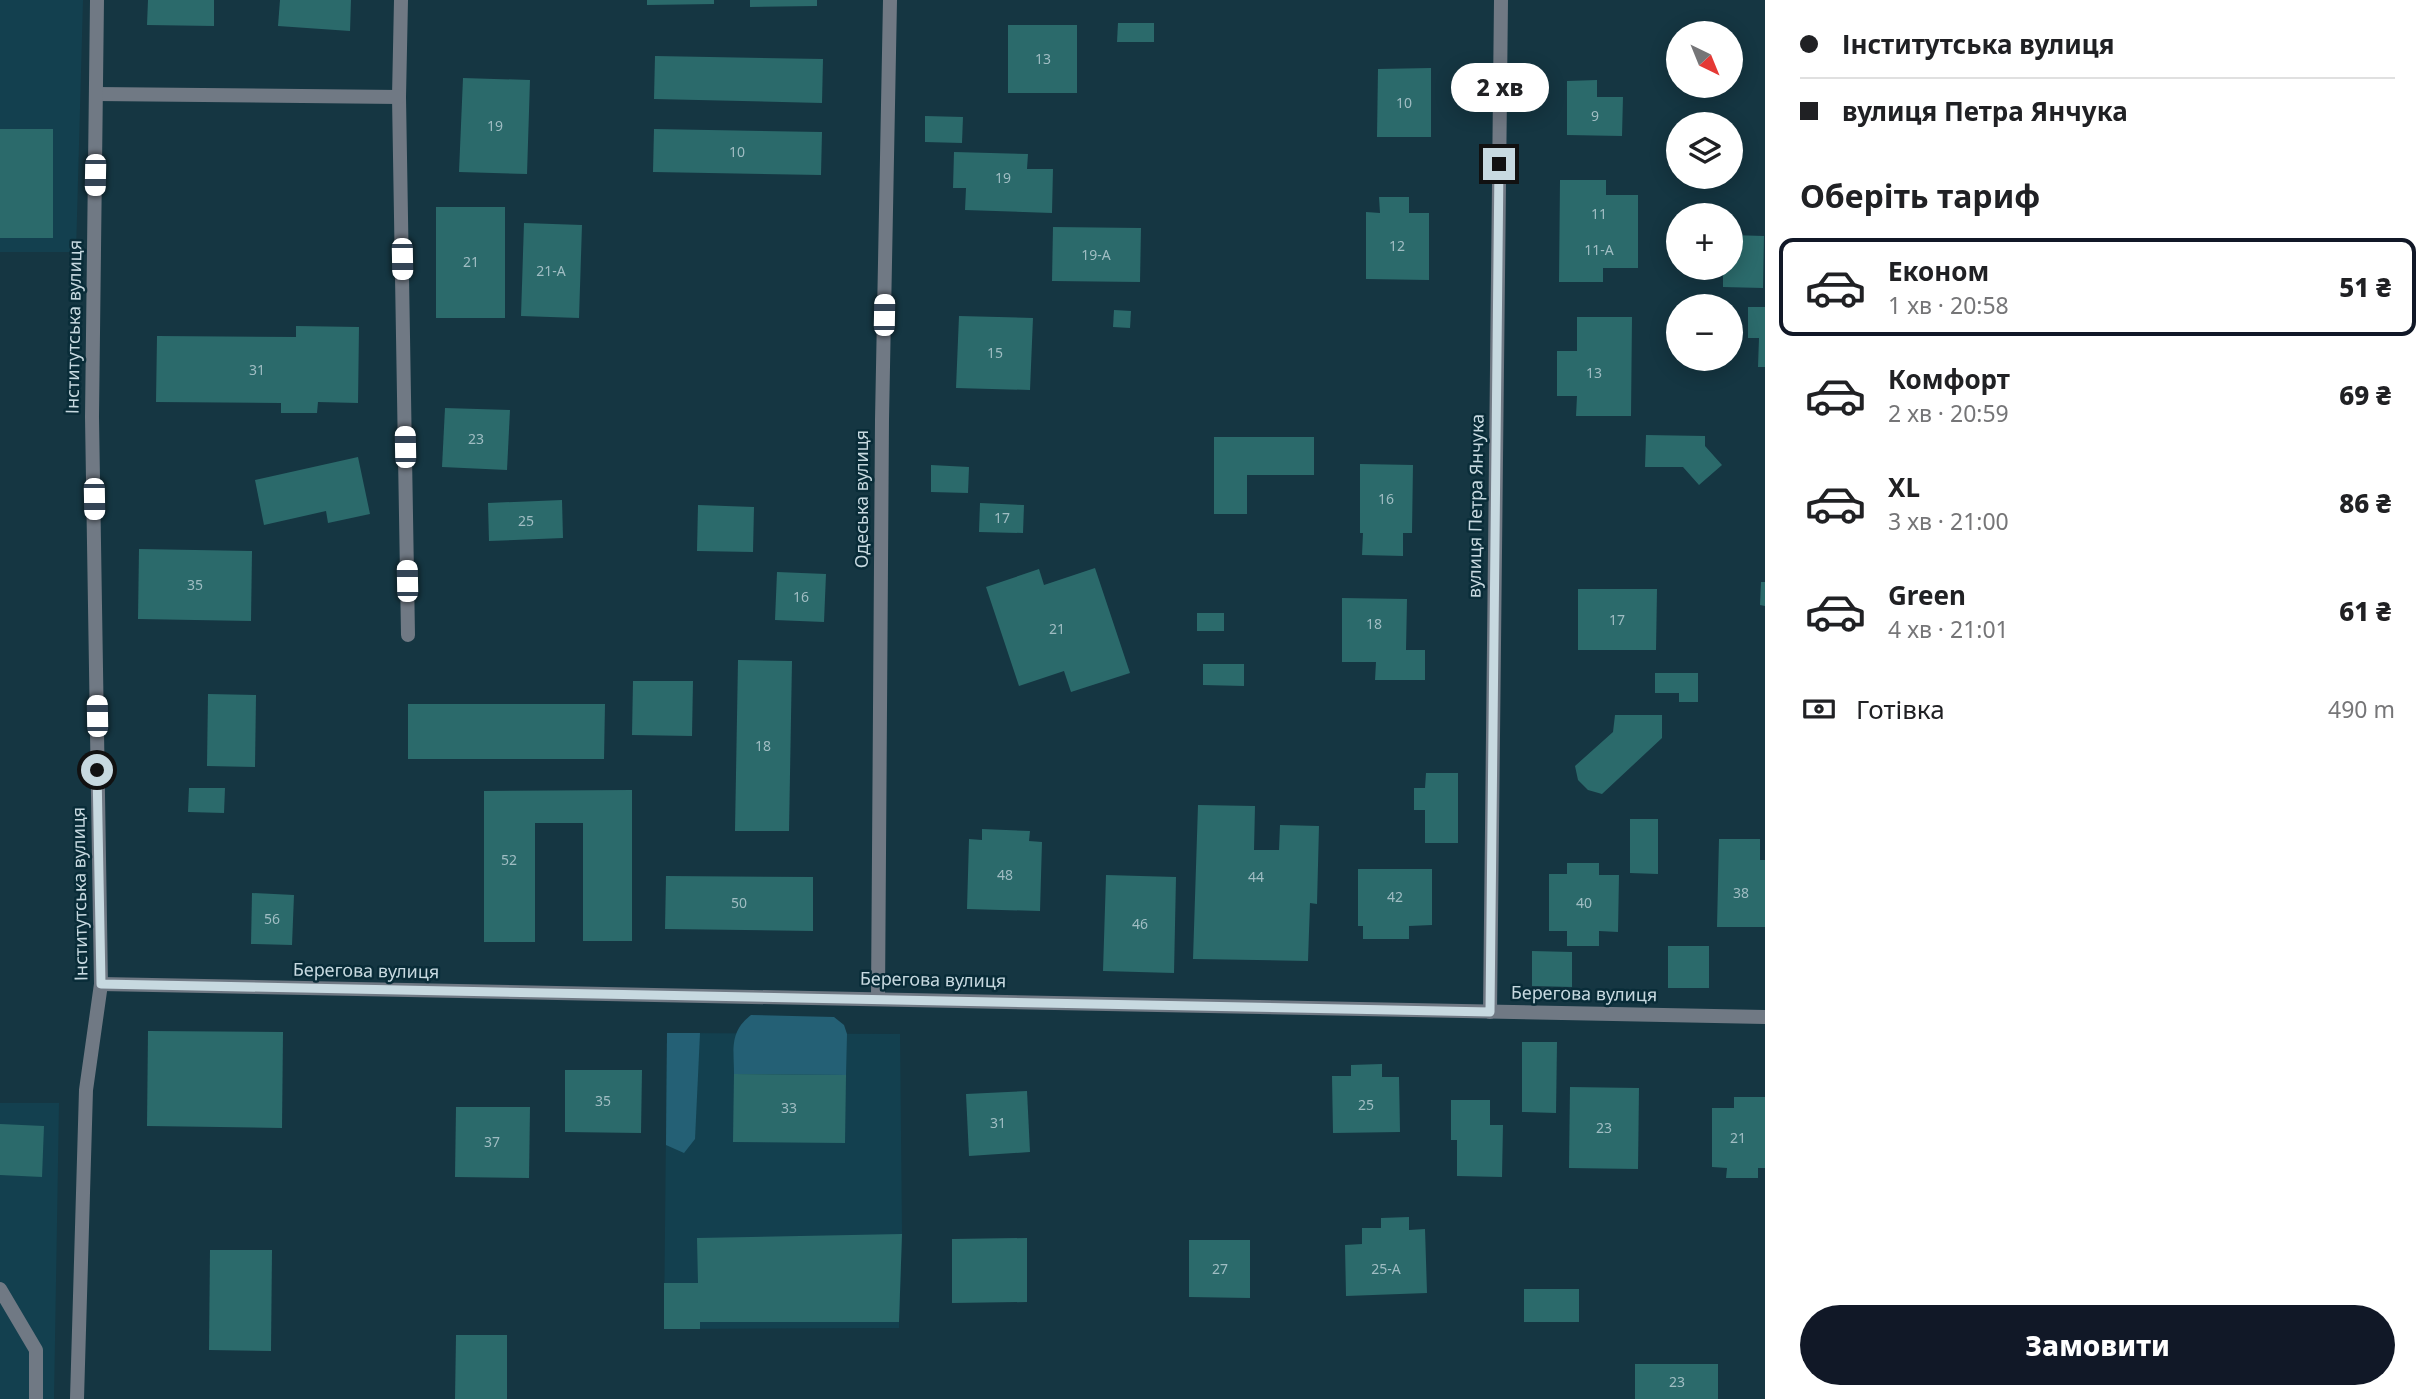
<!DOCTYPE html>
<html lang="uk">
<meta charset="utf-8">
<style>
:root{--surface:#fff;--page:#f6f6f6;--text:#202124;--muted:#757577;--line:#e0e0e0;--accent:#111827}
body{margin:0;font-family:"Noto Sans",sans-serif;background:var(--page);color:var(--text);height:100vh;display:flex;flex-direction:column;font-size:26px;white-space:nowrap}
*{box-sizing:border-box;margin:0}
p{font-size:23px;color:var(--muted)}
.icon{flex:none;width:38px;height:38px;fill:none;stroke:currentColor;stroke-width:2;stroke-linecap:round;stroke-linejoin:round}
.map{position:relative;flex:1;overflow:hidden}
.side{display:flex;flex-direction:column;background:var(--surface);width:665px}
.side>*{flex:none}
.guide{display:grid;align-content:center;height:154px;padding:0 35px;background:var(--surface)}
.needle{width:46px;rotate:137deg}
.controls{position:absolute;left:1666px;top:21px;display:grid;gap:14px}
.controls a{display:grid;place-items:center;width:77px;height:77px;border-radius:50%;background:var(--surface);box-shadow:0 4px 18px #0003;font-size:35px}
.end{position:absolute;width:32px;height:32px;margin:-16px;border:9px solid #c7d9e0;background:#111;box-shadow:0 0 0 4px #111}
.from{border-radius:50%}
.bubble{position:absolute;height:49px;border-radius:24px;background:var(--surface);box-shadow:0 4px 18px #0003;font-size:23px;font-weight:800;line-height:49px;text-align:center}
.car{position:absolute;width:21px;height:42px;margin:-21px -10px;border-radius:9px;box-shadow:0 0 5px 2px #0007;background:linear-gradient(#fff 24%,#345 0 40%,#fff 0 76%,#345 0 86%,#fff 0)}
.guide b{display:flex;align-items:center;gap:24px;height:66px;font-size:26px}
.guide b+b{border-top:2px solid var(--line)}
.guide i{width:18px;height:18px;background:var(--text)}
ul{padding:0;list-style:none}
li{display:flex;align-items:center;gap:21px;height:98px;margin:0 14px 10px;padding:0 21px;border:4px solid transparent;border-radius:14px}
li div{flex:1}
li b{display:block;font-size:26px}
li em{font-style:normal;font-weight:800}
li.active{border-color:var(--accent)}
li>.icon{width:63px;height:63px;stroke-width:1.5}
h2{padding:0 35px;font-size:32px;line-height:84px}
.pay{display:flex;align-items:center;gap:18px;height:77px;padding:0 35px;font-size:26px}
.pay p{margin-inline-start:auto}
.primary-button{display:flex;gap:14px;margin-top:auto;padding:14px 35px}
.primary-button a{flex:1;height:80px;border-radius:42px;background:var(--accent);color:#fff;font-size:28px;font-weight:800;line-height:80px;text-align:center}
main{display:flex;flex:1;min-height:0}
.map>svg:first-child{display:block}
.built{fill:#13404f}
.green{fill:#246075}
.building{fill:#2b6a6b}
.lines{fill:none;stroke-linecap:round;stroke-linejoin:round}
.lane{stroke:#707984;stroke-width:14}
.street{stroke:#707984;stroke-width:14}
.route{stroke:#c7d9e0;stroke-width:9}
.labels{text-anchor:middle;stroke-width:5;stroke-linejoin:round;paint-order:stroke}
.number-label{font-size:14px;fill:#a0bdc3}
.street-label{font-size:18px;fill:#c7d9e0;stroke:#092c38}
</style>
<main>
<div class="map">
<svg width="1765" height="1399" viewBox="0 0 1765 1399">
<rect width="100%" height="100%" fill="#153642"/>
<g class="built">
<polygon points="0,0 83,0 76,252 0,252"/>
<polygon points="667,1033 900,1034 902,1234 899,1328 664,1329"/>
<polygon points="0,1103 59,1103 54,1399 0,1399"/>
</g>
<g class="green">
<path d="M751 1015 834 1017 844 1025 847 1034 846 1075 734 1074C734 1049 729 1032 751 1015Z"/>
<polygon points="667,1033 700,1033 695,1139 684,1153 666,1145"/>
</g>
<g class="building">
<polygon points="148,0 214,0 214,26 147,25"/>
<polygon points="280,0 351,0 350,31 278,26"/>
<polygon points="647,0 714,0 714,4 647,5"/>
<polygon points="750,0 817,0 817,6 750,7"/>
<polygon points="1118,23 1154,23 1154,42 1117,42"/>
<rect x="1008" y="25" width="69" height="68"/>
<polygon points="655,56 823,59 822,103 654,99"/>
<polygon points="1431,68 1431,137 1377,137 1378,69"/>
<polygon points="463,78 530,80 527,174 459,172"/>
<polygon points="1597,80 1597,97 1623,97 1622,136 1567,135 1567,81"/>
<polygon points="925,116 963,117 962,143 925,142"/>
<rect x="0" y="129" width="53" height="109"/>
<polygon points="654,129 822,132 821,175 653,172"/>
<polygon points="954,152 1028,154 1027,169 1053,169 1052,213 965,210 966,188 953,188"/>
<polygon points="1560,180 1606,180 1606,195 1638,195 1638,268 1603,268 1603,282 1559,282"/>
<polygon points="1379,197 1409,197 1409,213 1429,213 1429,280 1366,279 1366,212 1380,213"/>
<rect x="436" y="207" width="69" height="111"/>
<polygon points="524,223 582,225 579,318 521,316"/>
<polygon points="1053,227 1141,228 1140,282 1052,281"/>
<polygon points="1731,235 1764,236 1763,288 1723,287 1723,268 1731,268"/>
<polygon points="1748,307 1765,307 1765,367 1758,367 1759,338 1748,338"/>
<polygon points="1114,310 1131,311 1130,328 1113,327"/>
<polygon points="959,316 1033,318 1030,390 956,388"/>
<polygon points="1577,317 1632,317 1631,416 1576,416 1577,396 1557,396 1557,351 1577,351"/>
<polygon points="296,326 359,327 358,403 318,402 317,413 281,413 281,403 156,402 157,336 296,337"/>
<polygon points="445,408 510,410 507,470 442,467"/>
<polygon points="1646,435 1705,436 1705,446 1722,465 1699,485 1683,467 1645,467"/>
<polygon points="1214,437 1314,437 1314,475 1247,475 1247,514 1214,514"/>
<polygon points="358,457 370,514 328,523 326,511 264,525 255,480"/>
<polygon points="1360,464 1413,465 1412,533 1403,533 1403,556 1362,555 1363,533 1360,533"/>
<polygon points="931,465 969,467 968,493 931,492"/>
<polygon points="562,500 563,538 489,541 488,503"/>
<polygon points="980,503 1024,505 1023,533 979,532"/>
<polygon points="698,505 754,507 753,552 697,551"/>
<polygon points="139,549 252,551 251,621 138,619"/>
<polygon points="1095,568 1130,673 1071,692 1064,671 1019,686 986,587 1039,569 1044,585"/>
<polygon points="777,572 826,574 824,622 775,620"/>
<polygon points="1761,582 1765,582 1765,606 1760,605"/>
<polygon points="1578,589 1657,589 1656,650 1578,650"/>
<polygon points="1342,598 1407,599 1406,650 1425,650 1425,680 1375,680 1376,662 1342,662"/>
<rect x="1197" y="613" width="27" height="18"/>
<polygon points="738,660 792,661 789,831 735,831"/>
<polygon points="1203,664 1244,664 1244,686 1203,685"/>
<polygon points="1655,673 1698,673 1698,702 1679,702 1679,693 1655,693"/>
<polygon points="633,681 693,681 692,736 632,735"/>
<polygon points="208,694 256,695 255,767 207,766"/>
<polygon points="408,704 605,704 604,759 408,759"/>
<polygon points="1615,715 1662,715 1662,738 1602,794 1588,790 1578,780 1575,766 1613,732"/>
<polygon points="1426,773 1458,773 1458,843 1425,843 1425,810 1414,810 1414,788 1425,788"/>
<polygon points="189,788 225,788 224,813 188,812"/>
<polygon points="632,790 632,941 583,941 583,823 535,823 535,942 484,942 484,791"/>
<polygon points="1198,805 1255,806 1254,850 1279,850 1280,825 1319,826 1317,904 1310,903 1308,961 1193,959"/>
<polygon points="1630,819 1658,819 1658,874 1630,873"/>
<polygon points="982,829 1030,831 1029,841 1042,842 1040,911 967,909 969,839 982,840"/>
<polygon points="1719,839 1760,839 1760,860 1765,860 1765,927 1717,927"/>
<polygon points="1567,863 1599,863 1599,875 1619,875 1618,932 1599,931 1599,946 1567,946 1567,931 1549,931 1549,874 1567,874"/>
<polygon points="1358,869 1432,869 1432,925 1409,926 1409,939 1363,939 1363,926 1358,926"/>
<polygon points="1106,875 1176,877 1174,973 1103,971"/>
<polygon points="666,876 813,877 813,931 665,929"/>
<polygon points="252,893 294,895 292,945 251,944"/>
<rect x="1668" y="946" width="41" height="42"/>
<polygon points="1532,951 1572,952 1572,987 1532,986"/>
<polygon points="148,1031 283,1032 282,1128 147,1126"/>
<polygon points="1522,1042 1557,1042 1556,1113 1522,1112"/>
<polygon points="1382,1064 1382,1077 1399,1077 1400,1132 1333,1133 1332,1076 1351,1076 1351,1065"/>
<polygon points="565,1070 642,1070 641,1133 565,1132"/>
<polygon points="734,1074 846,1075 845,1143 733,1142"/>
<polygon points="1570,1087 1639,1088 1638,1169 1569,1168"/>
<polygon points="1027,1091 1030,1152 969,1156 966,1094"/>
<polygon points="1734,1097 1765,1097 1765,1168 1758,1168 1758,1178 1726,1178 1727,1168 1712,1167 1712,1108 1734,1108"/>
<polygon points="1451,1100 1490,1100 1490,1125 1503,1125 1502,1177 1457,1176 1457,1140 1451,1140"/>
<polygon points="456,1107 530,1107 529,1178 455,1177"/>
<polygon points="0,1124 44,1126 42,1177 0,1175"/>
<polygon points="1409,1217 1409,1230 1425,1229 1427,1293 1346,1296 1345,1245 1362,1244 1362,1228 1381,1228 1381,1218"/>
<polygon points="902,1234 899,1322 700,1322 700,1329 664,1329 664,1283 698,1283 697,1238"/>
<polygon points="1027,1238 1027,1302 952,1303 952,1239"/>
<polygon points="1189,1240 1250,1240 1250,1298 1189,1297"/>
<polygon points="210,1250 272,1250 271,1351 209,1350"/>
<rect x="1524" y="1289" width="55" height="33"/>
<polygon points="456,1335 507,1335 507,1399 455,1399"/>
<rect x="1635" y="1364" width="83" height="35"/>
</g>
<g class="lines">
<polyline class="lane" points="0,1289 36,1350 36,1399"/>
<g class="street">
<polyline points="401,0 399,97 408,635"/>
<polyline points="96,94 399,97"/>
<polyline points="101,984 1765,1017"/>
<polyline points="878,998 882,420 890,0"/>
<polyline points="1490,1012 1501,0"/>
<polyline points="77,1399 86,1090 101,984 92,417 97,0"/>
</g>
</g>
<g class="lines">
<polyline class="route" points="97,770 101,984 1490,1012 1499,164"/>
</g>
<g class="labels">
<g class="number-label">
<text x="1043" y="64">13</text>
<text x="1404" y="108">10</text>
<text x="1595" y="121">9</text>
<text x="495" y="131">19</text>
<text x="737" y="157">10</text>
<text x="1003" y="183">19</text>
<text x="1599" y="219">11</text>
<text x="1397" y="251">12</text>
<text x="1599" y="255">11-А</text>
<text x="1096" y="260">19-А</text>
<text x="471" y="267">21</text>
<text x="551" y="276">21-А</text>
<text x="995" y="358">15</text>
<text x="257" y="375">31</text>
<text x="1594" y="378">13</text>
<text x="476" y="444">23</text>
<text x="1386" y="504">16</text>
<text x="1002" y="523">17</text>
<text x="526" y="526">25</text>
<text x="195" y="590">35</text>
<text x="801" y="602">16</text>
<text x="1617" y="625">17</text>
<text x="1374" y="629">18</text>
<text x="1057" y="634">21</text>
<text x="763" y="751">18</text>
<text x="509" y="865">52</text>
<text x="1005" y="880">48</text>
<text x="1256" y="882">44</text>
<text x="1741" y="898">38</text>
<text x="1395" y="902">42</text>
<text x="739" y="908">50</text>
<text x="1584" y="908">40</text>
<text x="272" y="924">56</text>
<text x="1140" y="929">46</text>
<text x="603" y="1106">35</text>
<text x="1366" y="1110">25</text>
<text x="789" y="1113">33</text>
<text x="998" y="1128">31</text>
<text x="1604" y="1133">23</text>
<text x="1738" y="1143">21</text>
<text x="492" y="1147">37</text>
<text x="1220" y="1274">27</text>
<text x="1386" y="1274">25-А</text>
<text x="1677" y="1387">23</text>
</g>
<g class="street-label">
<text transform="translate(74 327) rotate(-89)" y="6">Інститутська вулиця</text>
<text transform="translate(862 499) rotate(-90)" y="6">Одеська вулиця</text>
<text transform="translate(1476 506) rotate(-89)" y="6">вулиця Петра Янчука</text>
<text transform="translate(80 894) rotate(-91)" y="6">Інститутська вулиця</text>
<text transform="translate(366 971) rotate(1)" y="6">Берегова вулиця</text>
<text transform="translate(933 980) rotate(1)" y="6">Берегова вулиця</text>
<text transform="translate(1584 994) rotate(1)" y="6">Берегова вулиця</text>
</g>
</g>
</svg>
<div class="controls">
<a><svg class="needle" viewBox="-14 -14 28 28"><path d="M0-13l5 13h-10z" fill="#e53935"/><path d="M0 13l5-13h-10z" fill="#757577"/></svg></a>
<a><svg class="icon" aria-label="layers" viewBox="0 0 24 24"><path d="M12 4l9 5-9 5-9-5zM3 14l9 5 9-5"/></svg></a>
<a>+</a>
<a>−</a>
</div>
<i class="end from" style="left:97px;top:770px"></i>
<i class="end" style="left:1499px;top:164px"></i>
<div class="bubble" style="left:1451px;top:63px;width:98px">2 хв</div>
<i class="car" style="left:95px;top:175px;rotate:181deg"></i>
<i class="car" style="left:402px;top:259px;rotate:179deg"></i>
<i class="car" style="left:884px;top:315px;rotate:1deg"></i>
<i class="car" style="left:405px;top:447px;rotate:359deg"></i>
<i class="car" style="left:94px;top:499px;rotate:179deg"></i>
<i class="car" style="left:407px;top:581px;rotate:359deg"></i>
<i class="car" style="left:97px;top:716px;rotate:359deg"></i>
</div>
<section class="side">
<div class="guide">
<b><i class="from"></i>Інститутська вулиця</b>
<b><i></i>вулиця Петра Янчука</b>
</div>
<h2>Оберіть тариф</h2>
<ul>
<li class="active"><svg class="icon" aria-label="car" viewBox="0 0 24 24"><path d="M5 17H2v-5l4-1 3-4h7l3 4 3 1v5h-3M9 17h6M6 11h13"/><circle cx="7" cy="17" r="2"/><circle cx="17" cy="17" r="2"/></svg><div><b>Економ</b><p>1 хв · 20:58</p></div><em>51 ₴</em></li>
<li><svg class="icon" aria-label="car" viewBox="0 0 24 24"><path d="M5 17H2v-5l4-1 3-4h7l3 4 3 1v5h-3M9 17h6M6 11h13"/><circle cx="7" cy="17" r="2"/><circle cx="17" cy="17" r="2"/></svg><div><b>Комфорт</b><p>2 хв · 20:59</p></div><em>69 ₴</em></li>
<li><svg class="icon" aria-label="car" viewBox="0 0 24 24"><path d="M5 17H2v-5l4-1 3-4h7l3 4 3 1v5h-3M9 17h6M6 11h13"/><circle cx="7" cy="17" r="2"/><circle cx="17" cy="17" r="2"/></svg><div><b>XL</b><p>3 хв · 21:00</p></div><em>86 ₴</em></li>
<li><svg class="icon" aria-label="car" viewBox="0 0 24 24"><path d="M5 17H2v-5l4-1 3-4h7l3 4 3 1v5h-3M9 17h6M6 11h13"/><circle cx="7" cy="17" r="2"/><circle cx="17" cy="17" r="2"/></svg><div><b>Green</b><p>4 хв · 21:01</p></div><em>61 ₴</em></li>
</ul>
<div class="pay"><svg class="icon" aria-label="cash" viewBox="0 0 24 24"><path d="M3 7h18v10H3z"/><circle cx="12" cy="12" r="2"/></svg>Готівка<p>490 m</p></div>
<div class="primary-button"><a>Замовити</a></div>
</section>
</main>
